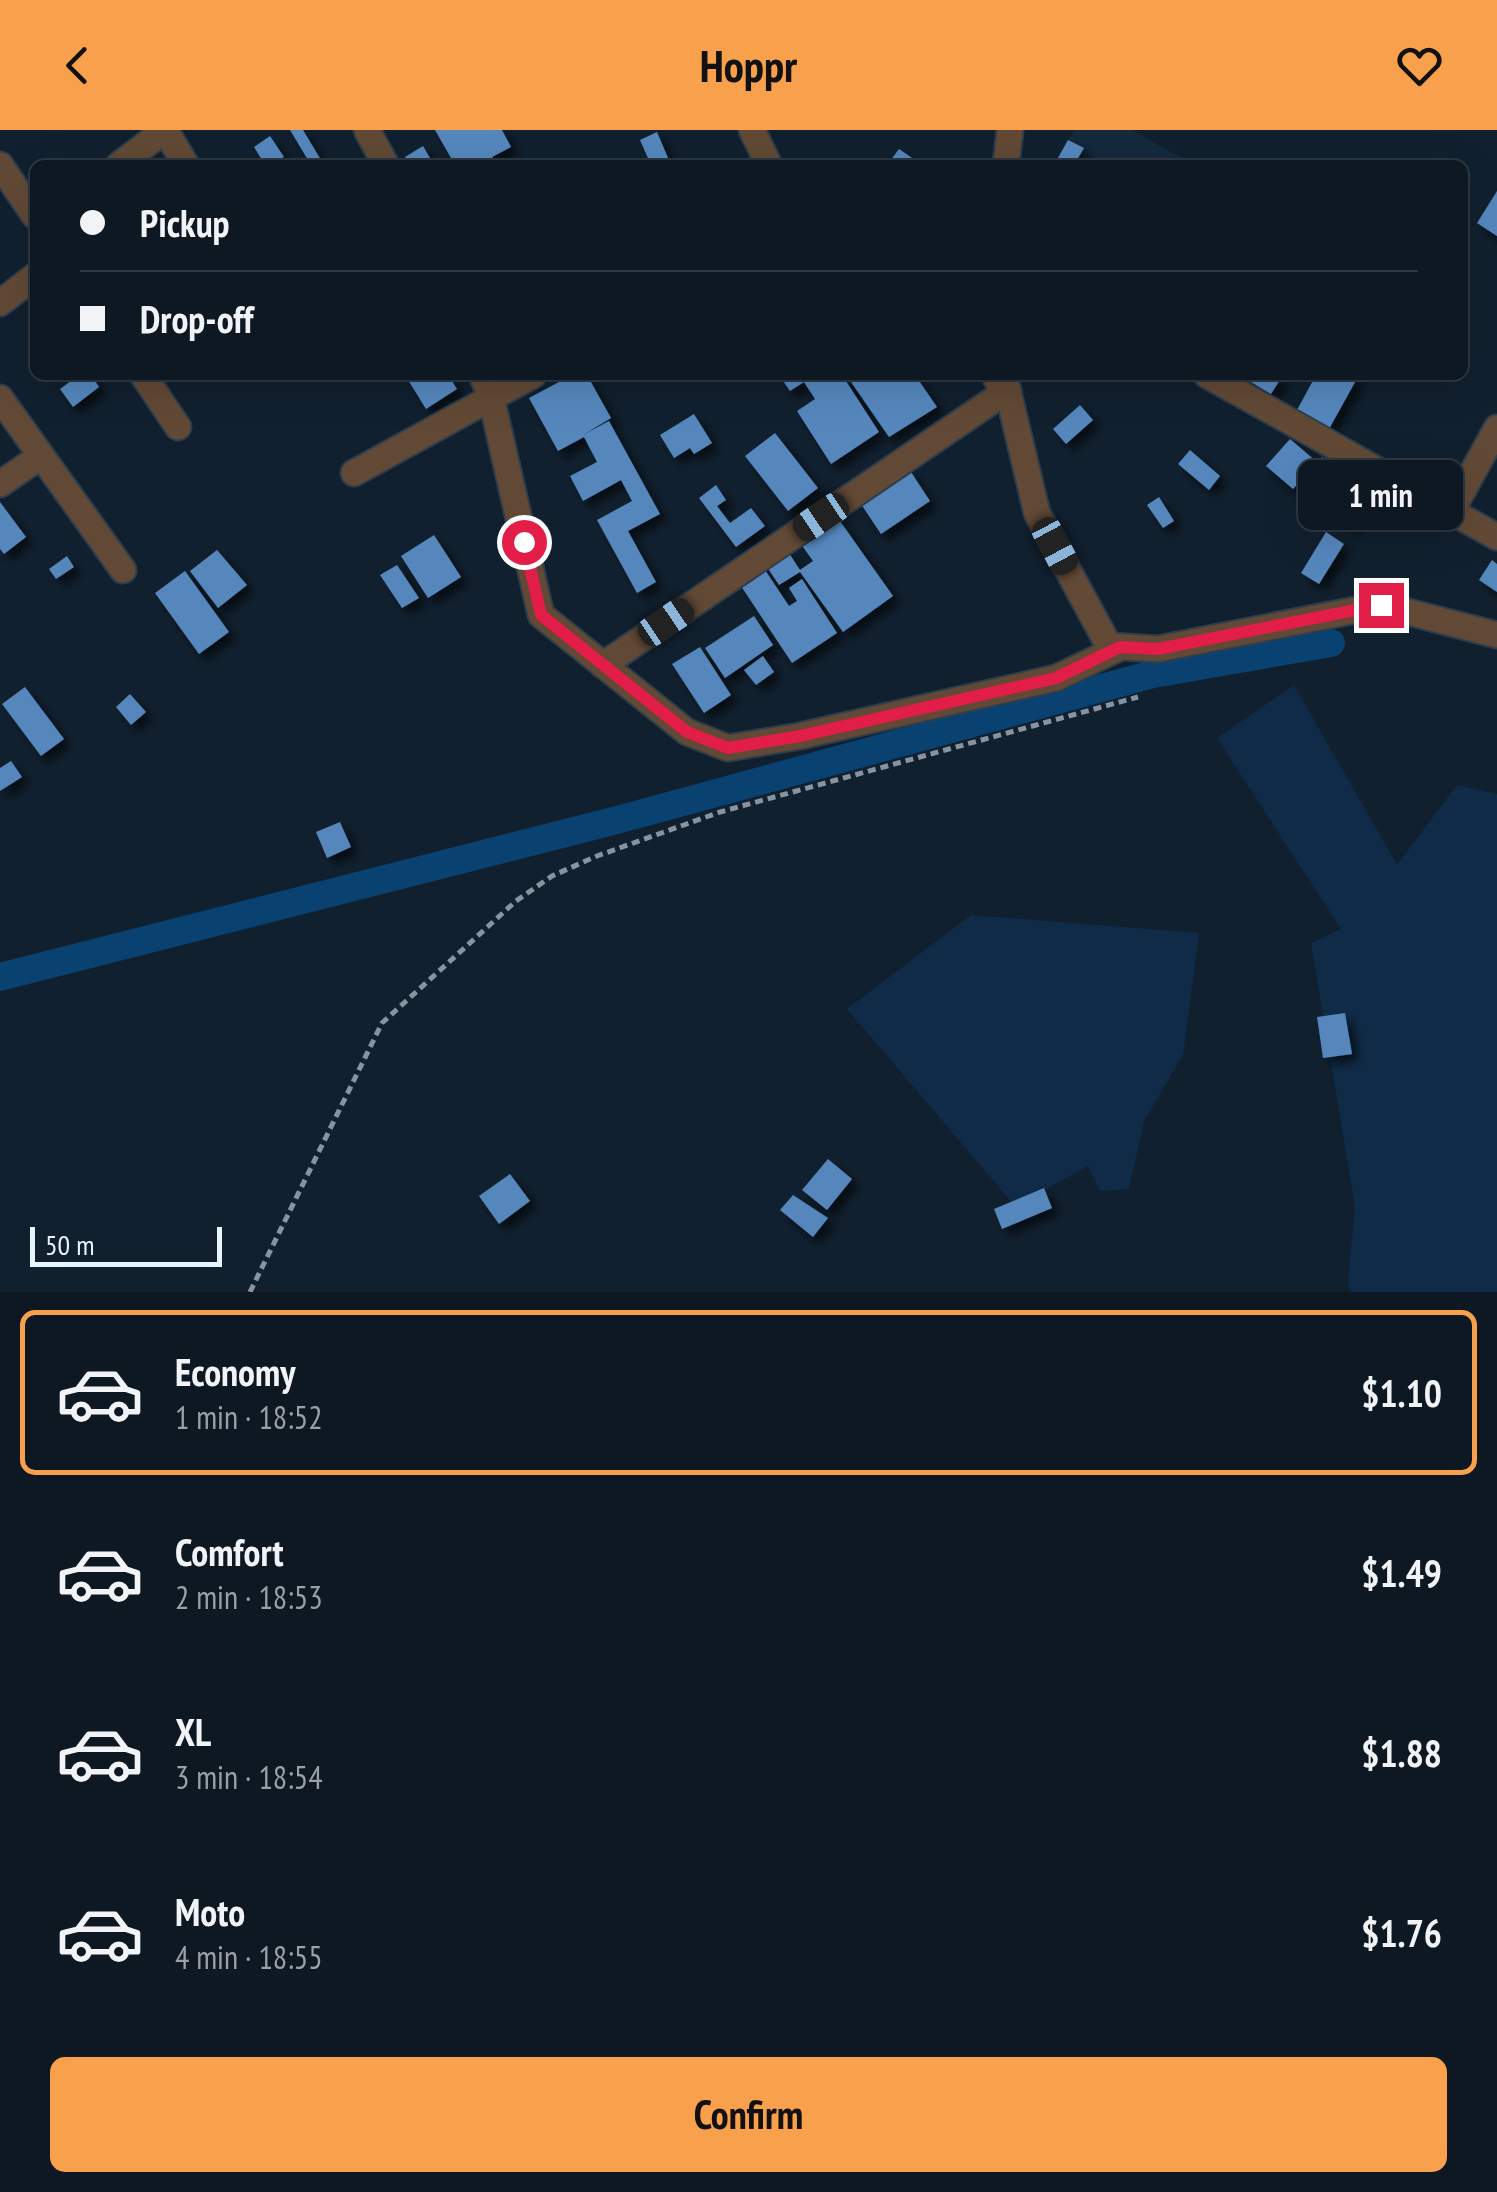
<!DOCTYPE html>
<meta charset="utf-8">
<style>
:root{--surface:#0d1823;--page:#1b2530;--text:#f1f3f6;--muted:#9aa0a6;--line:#2d3741;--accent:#f9a04d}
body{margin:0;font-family:"PT Sans Narrow",sans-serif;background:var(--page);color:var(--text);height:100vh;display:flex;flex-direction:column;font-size:38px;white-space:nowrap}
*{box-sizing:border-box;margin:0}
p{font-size:32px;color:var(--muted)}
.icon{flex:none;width:55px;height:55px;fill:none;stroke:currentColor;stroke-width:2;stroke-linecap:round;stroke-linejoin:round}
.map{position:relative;height:1162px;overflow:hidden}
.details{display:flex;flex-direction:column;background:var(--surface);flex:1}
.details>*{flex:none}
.top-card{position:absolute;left:30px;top:30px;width:1438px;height:220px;border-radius:15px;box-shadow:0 10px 40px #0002,0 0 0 2px var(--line);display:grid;align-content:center;height:220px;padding:0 50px;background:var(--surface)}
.scale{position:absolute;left:30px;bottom:25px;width:192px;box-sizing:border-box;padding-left:10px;border:5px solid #eaf4ff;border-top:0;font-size:28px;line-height:35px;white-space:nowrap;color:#eaf4ff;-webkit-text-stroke:8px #11202f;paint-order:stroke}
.end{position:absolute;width:45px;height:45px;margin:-22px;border:12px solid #e11d48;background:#fff;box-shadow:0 0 0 5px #fff}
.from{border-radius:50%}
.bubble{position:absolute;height:70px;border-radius:15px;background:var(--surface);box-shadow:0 10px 40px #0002,0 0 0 2px var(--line);font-size:32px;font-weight:700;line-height:70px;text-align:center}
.car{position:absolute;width:30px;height:60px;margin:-30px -15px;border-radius:12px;box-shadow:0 0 8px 2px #0007;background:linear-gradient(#222 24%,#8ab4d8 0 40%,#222 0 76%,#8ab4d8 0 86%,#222 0)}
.top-card b{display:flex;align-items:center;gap:35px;height:95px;font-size:38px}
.top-card b+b{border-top:2px solid var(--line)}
.top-card i{width:25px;height:25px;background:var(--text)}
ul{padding:18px 0 0;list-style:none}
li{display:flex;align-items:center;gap:30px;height:165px;margin:0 20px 15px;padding:0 30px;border:5px solid transparent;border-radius:15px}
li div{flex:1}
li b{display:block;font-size:38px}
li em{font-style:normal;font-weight:700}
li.selected{border-color:var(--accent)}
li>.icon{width:90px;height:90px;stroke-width:1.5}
.button{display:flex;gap:20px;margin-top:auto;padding:20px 50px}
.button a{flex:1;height:115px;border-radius:15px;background:var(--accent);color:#111;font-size:40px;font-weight:700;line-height:115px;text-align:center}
header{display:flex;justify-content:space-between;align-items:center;height:130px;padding:0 50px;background:var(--accent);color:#111;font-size:45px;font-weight:700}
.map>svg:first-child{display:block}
.built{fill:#15293d}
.green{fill:#102b47}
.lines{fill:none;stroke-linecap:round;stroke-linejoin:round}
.canal{stroke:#094171;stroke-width:28}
.building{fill:#5487bd;filter:url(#shadow)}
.minor-casing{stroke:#2f3e4c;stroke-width:29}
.path{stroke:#8793a0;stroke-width:5;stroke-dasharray:8 5;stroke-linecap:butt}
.minor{stroke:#614935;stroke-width:25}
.route{stroke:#e11d48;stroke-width:12}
</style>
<header><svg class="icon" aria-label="back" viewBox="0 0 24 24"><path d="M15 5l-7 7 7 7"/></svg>Hoppr<svg class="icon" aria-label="heart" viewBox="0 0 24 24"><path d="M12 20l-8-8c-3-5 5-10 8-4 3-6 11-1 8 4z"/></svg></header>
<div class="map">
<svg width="1497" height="1162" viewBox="0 0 1497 1162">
<defs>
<filter id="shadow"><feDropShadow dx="7" dy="7" stdDeviation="5" flood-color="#0009"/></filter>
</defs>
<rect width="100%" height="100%" fill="#11202f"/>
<polygon class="built" points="1074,0 1132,0 1194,35 1054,35"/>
<g class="green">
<polygon points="1294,555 1397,735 1457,655 1497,664 1497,1162 1350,1162 1348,1152 1355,1077 1311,813 1341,799 1217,608"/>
<polygon points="971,785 1199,803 1183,925 1144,991 1129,1059 1100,1061 1088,1036 1015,1076 847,879"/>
</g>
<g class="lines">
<polyline class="canal" points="0,847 617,690 1153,544 1331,513"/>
</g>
<g class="building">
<polygon points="290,0 303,0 324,35 311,35"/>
<polygon points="435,0 502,0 511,17 492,27 497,35 455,35"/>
<polygon points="657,2 671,35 651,35 640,10"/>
<polygon points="270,6 284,27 265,35 254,17"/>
<polygon points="1068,10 1084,18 1074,35 1054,35"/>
<polygon points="423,16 434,35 410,35 405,27"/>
<polygon points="899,19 915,30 911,35 887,35"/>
<polygon points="1497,61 1497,106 1477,93"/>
<polygon points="79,245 91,245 99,257 73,277 60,259"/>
<polygon points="405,245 448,245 457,259 426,279"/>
<polygon points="572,245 587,245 611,288 583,305 609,291 660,384 628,401 656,452 637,463 597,390 632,371 621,350 583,371 570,346 597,332 584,307 558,321 529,268"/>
<polygon points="779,245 842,245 879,302 831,334 797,281 815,269 804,252 790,261"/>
<polygon points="855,245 915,245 937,277 889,307 849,249"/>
<polygon points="1239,245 1283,245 1271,264"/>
<polygon points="1316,245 1359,245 1329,299 1297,280"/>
<polygon points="1080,275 1093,290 1066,314 1053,299"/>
<polygon points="694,284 712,313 694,324 690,318 674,328 660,305"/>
<polygon points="775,303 818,358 788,381 745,326"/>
<polygon points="1290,309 1317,332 1293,359 1266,336"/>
<polygon points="1190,320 1220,346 1209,360 1178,334"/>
<polygon points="1322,327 1377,362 1354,399 1299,364"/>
<polygon points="909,339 930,371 881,404 853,362"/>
<polygon points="716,355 726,370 717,376 730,393 751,378 765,396 736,417 699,368"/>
<polygon points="1159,367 1174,391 1163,398 1147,375"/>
<polygon points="0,372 26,407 4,424 0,419"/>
<polygon points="835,384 893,466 843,502 800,442 779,455 765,434 787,420 800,440 813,431 798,410"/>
<polygon points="1326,402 1344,414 1319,454 1301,443"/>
<polygon points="434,405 461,447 428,468 401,426"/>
<polygon points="217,420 247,455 218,478 190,441"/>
<polygon points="67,426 74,437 56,449 49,439"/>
<polygon points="1492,430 1497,434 1497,462 1479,450"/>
<polygon points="397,435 419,468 402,478 380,445"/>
<polygon points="763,437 789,476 797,471 789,458 802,449 837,503 792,533 739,453"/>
<polygon points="185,441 229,502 199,524 155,463"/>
<polygon points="754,486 773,515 725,548 705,518"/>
<polygon points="700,517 731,565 704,583 672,534"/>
<polygon points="763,526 774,542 756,555 744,540"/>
<polygon points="25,557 64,609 41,626 2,574"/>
<polygon points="130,564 146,582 131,595 116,577"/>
<polygon points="11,631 22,647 0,661 0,638"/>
<polygon points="340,692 351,717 327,728 316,702"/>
<polygon points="1345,883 1352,924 1323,928 1317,887"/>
<polygon points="828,1029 852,1049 827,1080 802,1060"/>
<polygon points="510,1044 530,1071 499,1094 479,1066"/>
<polygon points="1044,1058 1052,1078 1002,1099 994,1079"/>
<polygon points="793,1065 828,1088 813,1107 780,1080"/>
</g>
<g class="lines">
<defs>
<g id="minor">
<polyline points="367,0 386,35"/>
<polyline points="752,0 769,35"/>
<polyline points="0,35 35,86"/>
<polyline points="119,35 165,0 186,35"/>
<polyline points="1006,35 1010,0"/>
<polyline points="0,173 35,146"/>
<polyline points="143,245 178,297"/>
<polyline points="482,245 491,267 541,485 687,602 728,618 800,606 1056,548 1121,517"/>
<polyline points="1004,245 1037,383 1109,516 1158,519 1381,475 1497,505"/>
<polyline points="1207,245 1497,407"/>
<polyline points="0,268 123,440"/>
<polyline points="354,343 533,245"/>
<polyline points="0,354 41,326"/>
<polyline points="1451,382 1497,298"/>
<polyline points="603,535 1008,260 997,250"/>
</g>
</defs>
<use href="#minor" class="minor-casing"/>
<polyline class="path" points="250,1162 382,893 516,771 552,746 597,726 720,682 1138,567"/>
<use href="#minor" class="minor"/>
</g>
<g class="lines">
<polyline class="route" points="524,412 541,485 687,602 728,618 800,606 1056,548 1120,517 1158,519 1381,475"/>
</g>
</svg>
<div class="scale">50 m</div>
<i class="end from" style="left:524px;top:412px"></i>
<i class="end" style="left:1381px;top:475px"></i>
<div class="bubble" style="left:1298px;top:330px;width:165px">1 min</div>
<i class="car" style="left:821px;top:387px;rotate:236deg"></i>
<i class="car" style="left:1055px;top:416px;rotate:152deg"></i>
<i class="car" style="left:666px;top:492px;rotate:56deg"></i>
<div class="top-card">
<b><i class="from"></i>Pickup</b>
<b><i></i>Drop-off</b>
</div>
</div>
<section class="details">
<ul>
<li class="selected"><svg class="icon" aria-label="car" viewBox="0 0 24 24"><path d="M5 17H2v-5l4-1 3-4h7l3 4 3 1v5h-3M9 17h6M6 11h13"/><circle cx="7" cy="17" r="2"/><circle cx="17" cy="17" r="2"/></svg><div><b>Economy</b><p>1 min · 18:52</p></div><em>$1.10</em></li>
<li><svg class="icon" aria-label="car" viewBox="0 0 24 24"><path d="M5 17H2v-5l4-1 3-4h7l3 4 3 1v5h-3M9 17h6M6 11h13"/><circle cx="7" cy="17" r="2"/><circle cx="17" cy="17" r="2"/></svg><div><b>Comfort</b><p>2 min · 18:53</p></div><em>$1.49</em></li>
<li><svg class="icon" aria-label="car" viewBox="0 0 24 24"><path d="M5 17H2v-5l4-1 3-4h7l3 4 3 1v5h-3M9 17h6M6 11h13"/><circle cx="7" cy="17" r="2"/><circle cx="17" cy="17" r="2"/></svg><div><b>XL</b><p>3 min · 18:54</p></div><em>$1.88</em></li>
<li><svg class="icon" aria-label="car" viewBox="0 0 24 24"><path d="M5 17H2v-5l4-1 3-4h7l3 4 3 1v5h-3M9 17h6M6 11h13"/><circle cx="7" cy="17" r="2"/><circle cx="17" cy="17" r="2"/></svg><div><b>Moto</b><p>4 min · 18:55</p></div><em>$1.76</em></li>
</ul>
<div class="button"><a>Confirm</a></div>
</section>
